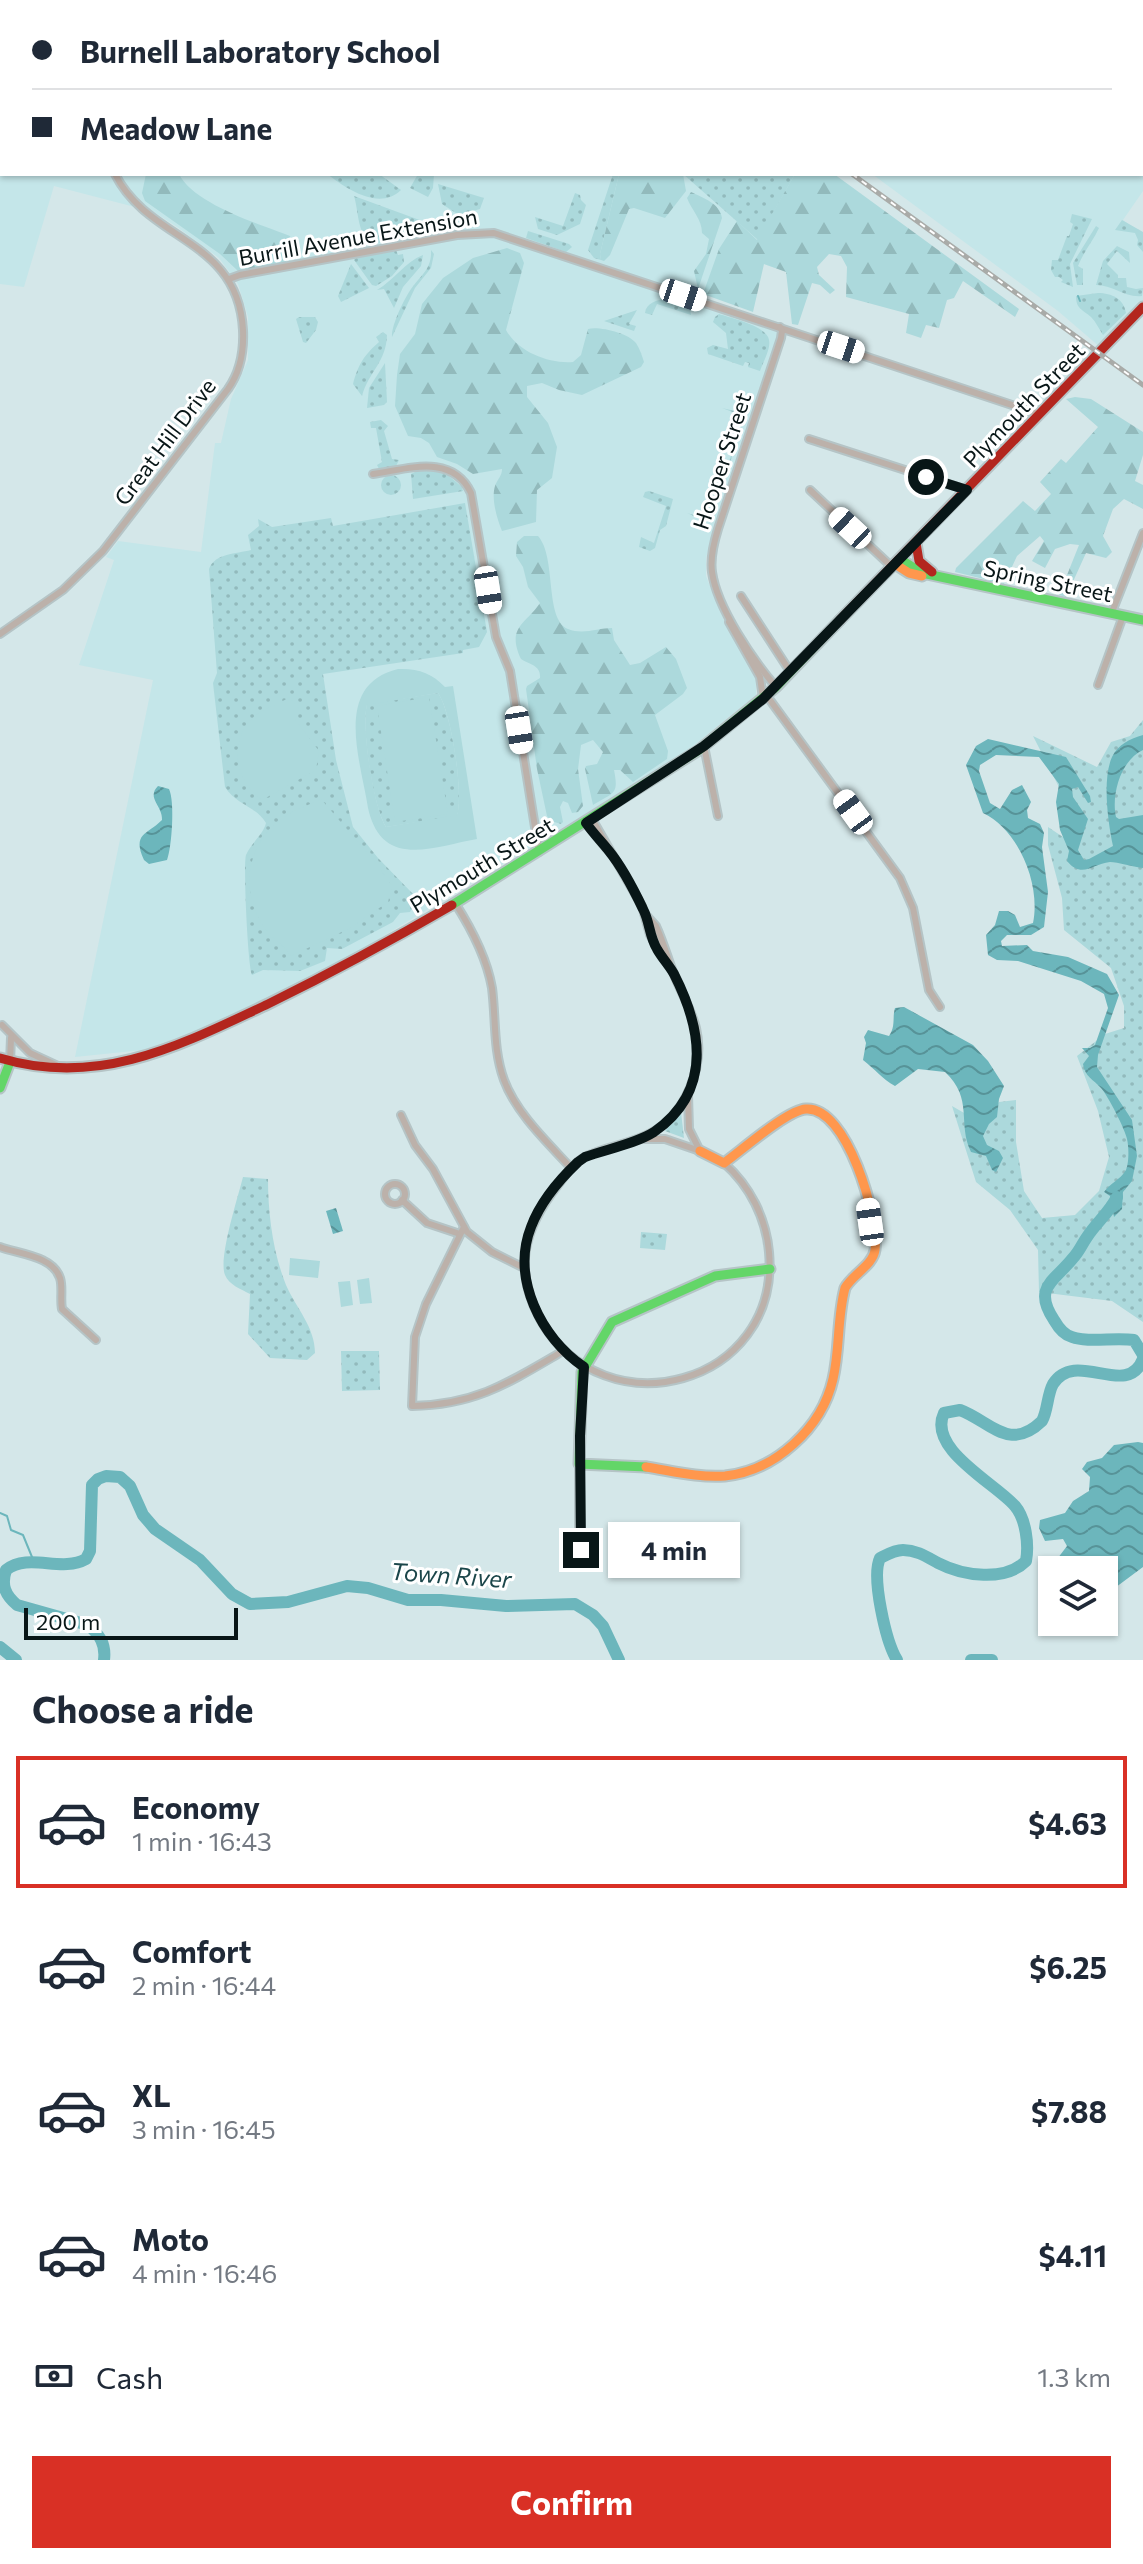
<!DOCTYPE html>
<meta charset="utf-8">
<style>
:root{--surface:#fff;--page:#f2f2f3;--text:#1f2937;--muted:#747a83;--line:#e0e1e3;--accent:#d93025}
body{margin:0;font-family:Commissioner,sans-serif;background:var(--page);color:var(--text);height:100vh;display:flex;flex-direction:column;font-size:30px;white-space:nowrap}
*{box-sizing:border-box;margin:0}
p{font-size:26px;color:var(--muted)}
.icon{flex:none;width:44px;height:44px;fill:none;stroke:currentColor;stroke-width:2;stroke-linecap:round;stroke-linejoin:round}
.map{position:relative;height:1660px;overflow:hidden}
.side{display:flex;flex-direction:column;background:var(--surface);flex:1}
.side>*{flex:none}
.guide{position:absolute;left:0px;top:0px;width:1144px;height:176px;box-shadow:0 2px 6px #0004;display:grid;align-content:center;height:176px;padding:0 32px;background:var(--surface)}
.fabs{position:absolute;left:1038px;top:1556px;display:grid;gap:16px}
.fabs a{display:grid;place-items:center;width:80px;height:80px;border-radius:0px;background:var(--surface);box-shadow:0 2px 6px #0004;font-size:40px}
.scale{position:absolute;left:24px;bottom:20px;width:214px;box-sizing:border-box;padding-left:8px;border:4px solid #081617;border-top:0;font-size:22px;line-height:28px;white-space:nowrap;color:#081617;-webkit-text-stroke:6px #fff;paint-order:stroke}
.end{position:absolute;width:36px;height:36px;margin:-18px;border:10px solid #081617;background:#fff;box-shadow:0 0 0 4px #fff}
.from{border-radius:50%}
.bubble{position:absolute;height:56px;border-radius:0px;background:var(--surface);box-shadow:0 2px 6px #0004;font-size:26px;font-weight:700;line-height:56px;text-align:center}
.car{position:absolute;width:24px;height:48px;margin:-24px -12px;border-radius:10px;box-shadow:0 0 6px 2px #0007;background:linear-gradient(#fff 24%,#345 0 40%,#fff 0 76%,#345 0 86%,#fff 0)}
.guide b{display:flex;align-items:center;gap:28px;height:76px;font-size:30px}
.guide b+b{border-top:2px solid var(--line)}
.guide i{width:20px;height:20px;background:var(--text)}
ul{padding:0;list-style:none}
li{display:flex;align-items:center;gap:24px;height:132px;margin:0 16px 12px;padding:0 16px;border:4px solid transparent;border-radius:0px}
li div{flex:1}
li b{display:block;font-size:30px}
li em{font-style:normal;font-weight:700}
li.active{border-color:var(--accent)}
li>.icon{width:72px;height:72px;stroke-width:1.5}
h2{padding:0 32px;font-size:36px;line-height:96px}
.pay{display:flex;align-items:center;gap:20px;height:88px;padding:0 32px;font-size:30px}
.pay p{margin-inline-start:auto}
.cta{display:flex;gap:16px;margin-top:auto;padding:16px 32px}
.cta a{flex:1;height:92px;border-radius:0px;background:var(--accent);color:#fff;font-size:32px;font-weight:700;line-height:92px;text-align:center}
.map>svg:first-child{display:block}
.built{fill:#c4e6e9}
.green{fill:url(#green-dots)}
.forest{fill:url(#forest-firs)}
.pitch{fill:#acd9dc;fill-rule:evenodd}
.water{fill:url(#water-waves)}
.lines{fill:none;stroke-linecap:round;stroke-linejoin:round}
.stream{stroke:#6cb6bc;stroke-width:2}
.river{stroke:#6cb6bc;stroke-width:12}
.street-casing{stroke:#b5c4c6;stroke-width:10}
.fast-casing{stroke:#b5c4c6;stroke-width:13}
.slow-casing{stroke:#b5c4c6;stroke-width:13}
.jam-casing{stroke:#b5c4c6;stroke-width:13}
.street{stroke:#bcb1aa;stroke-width:6}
.fast{stroke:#63d668;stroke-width:9}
.slow{stroke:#ff974d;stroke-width:9}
.jam{stroke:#b3261e;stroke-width:9}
.rail-casing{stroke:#a9aba8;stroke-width:5}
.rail{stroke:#fff;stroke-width:2;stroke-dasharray:6;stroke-linecap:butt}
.route{stroke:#081617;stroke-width:10}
.labels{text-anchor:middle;stroke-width:6;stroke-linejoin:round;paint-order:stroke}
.street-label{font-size:22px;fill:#081617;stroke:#fff}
.water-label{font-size:24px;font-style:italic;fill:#1b464a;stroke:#fff}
</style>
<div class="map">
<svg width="1143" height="1660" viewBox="0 0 1143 1660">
<defs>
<pattern id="green-dots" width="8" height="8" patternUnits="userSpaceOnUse" patternTransform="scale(2)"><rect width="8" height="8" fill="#acd9dc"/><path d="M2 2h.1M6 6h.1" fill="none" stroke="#92babc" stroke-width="1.8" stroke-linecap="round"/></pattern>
<pattern id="forest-firs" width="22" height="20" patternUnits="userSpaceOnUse" patternTransform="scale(2)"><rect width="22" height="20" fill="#acd9dc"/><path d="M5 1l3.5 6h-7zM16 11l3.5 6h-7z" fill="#92babc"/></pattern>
<pattern id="water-waves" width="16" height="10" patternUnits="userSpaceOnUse" patternTransform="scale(2)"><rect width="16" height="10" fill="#6cb6bc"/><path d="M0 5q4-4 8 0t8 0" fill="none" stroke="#579398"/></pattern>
</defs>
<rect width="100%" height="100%" fill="#d4e7e9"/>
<g class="built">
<polygon points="0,0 512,2 2,2 2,174 827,174 794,274 720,250 700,304 779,331 706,558 706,576 728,630 757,678 756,695 687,751 650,775 334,966 205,1028 143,1050 75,1057 153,680 79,665 114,560 106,557 118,541 201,552 215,443 221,443 231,399 248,360 248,317 238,284 219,258 177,227 154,212 54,186 24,287 0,284"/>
<polygon points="972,0 1143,0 1143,191 1123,220 1143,235 1143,301 1100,347 1058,311 872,174 1142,174 1142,2 971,2"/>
</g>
<g class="green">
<path d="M327 174H379L401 190C379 211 347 189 327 174Z"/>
<polygon points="418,174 434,174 433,188 428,197 410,188"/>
<polygon points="613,174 619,174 600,254 601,260 594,258 588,250"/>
<polygon points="683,174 795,174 758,240"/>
<polygon points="438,184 484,198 480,209 459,215 442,204"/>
<polygon points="575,193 580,195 581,200 586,205 580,224 557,235 538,229 535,217 563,226"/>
<path d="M354 196 425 222 428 226 429 234 371 244C357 232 359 213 354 196Z"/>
<polygon points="1072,214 1092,219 1070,264 1073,287 1061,282 1063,280 1059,277 1055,277 1051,270 1052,260 1058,260 1067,236 1069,236 1073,224 1070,222"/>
<polygon points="1122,220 1143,232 1143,252 1137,245 1138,240 1135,233 1115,230"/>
<path d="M1096 226 1099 228C1093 241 1084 251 1078 266L1083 269V285H1077L1073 263Z"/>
<polygon points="528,231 569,244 572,247 566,252 526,238"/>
<path d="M1117 246 1129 252 1130 263 1117 251 1107 264 1118 275V278H1126L1127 287 1136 289 1143 288 1142 296C1125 298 1113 285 1096 285L1103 261Z"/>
<polygon points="396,250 398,255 403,254 404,262 392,276 376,286 372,285 354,260 356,258"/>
<path d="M431 250 434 254 431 268 415 288 392 337C391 326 404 299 411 289 421 275 432 269 431 250Z"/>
<path d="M423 255 421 266 403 287 394 308 384 289 377 290C394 280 405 262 423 255Z"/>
<polygon points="351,264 369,288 341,302 338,296"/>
<path d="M1098 293C1112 293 1124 299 1126 313L1103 335C1099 329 1096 322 1091 317 1082 309 1076 309 1076 296Z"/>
<path d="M664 299 680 307 682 305 690 308 691 315 657 304 652 315 645 313C646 303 657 300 664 299Z"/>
<polygon points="637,310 629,324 636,326 634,331 604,321"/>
<path d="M719 314C731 318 767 326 769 340 771 349 763 362 760 371L748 367 749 363 745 362 743 366 708 354 707 348 713 345 728 349 726 333 713 322 715 317Z"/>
<polygon points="299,317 315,317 318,322 316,330 306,343 303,342 296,319"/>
<path d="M383 332 387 335C386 363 369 371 362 396L353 384C358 365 364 355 379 342L376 337Z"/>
<polygon points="385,363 387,402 384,405 367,408 369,388"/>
<polygon points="722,408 739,412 744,416 744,421 712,516 705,521 687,513 704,518 706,513 712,513 742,422 737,420 738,414"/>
<polygon points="381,420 388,426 384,431 392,459 399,460 396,466 379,469 377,465 382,462 376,428 371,428 370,422"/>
<polygon points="432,470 448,475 462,487 463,491 413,499 411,474 417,471"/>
<circle cx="391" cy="485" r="10"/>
<polygon points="649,491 673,499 666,526 660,530 655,548 650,551 639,547 641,537 654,543 666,506 643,497 645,492"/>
<path d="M465 503 487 632 479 647 463 650V653L323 674 336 760 353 827 378 858 413 894 414 905 410 912 400 913 393 922 342 949 327 948 325 961 300 971 263 970 252 975C248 967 243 865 246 855 251 843 263 835 266 823 256 806 236 805 225 787L213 683 217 673 209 569C215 553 236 554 251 550L248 535 259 526 258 519 272 527 331 518 333 526Z"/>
<path d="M438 693C451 711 464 794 457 816L386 827C373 807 361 727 367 704Z"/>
<polygon points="1143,720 1143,1322 1112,1301 1039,1292 1038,1250 1010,1210 976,1182 952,1106 985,1125 999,1102 1016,1100 1016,1142 1024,1191 1042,1218 1075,1215 1099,1191 1109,1157 1098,1111 1077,1056 1105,1034 1124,1028 1124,1006 1111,968 1064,930 1062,898 1048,845 1048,827 1063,837 1067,803 1033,736 1097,767 1111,742 1130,736"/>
<polygon points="680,1112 681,1112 684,1138 665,1131"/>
<path d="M243 1177 268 1179C268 1214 273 1253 286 1285 296 1308 315 1327 315 1353L307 1360 270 1358 248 1334 250 1294C241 1289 229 1285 225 1275 218 1259 238 1197 243 1177Z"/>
<polygon points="641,1232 667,1234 665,1250 640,1248"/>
<polygon points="341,1351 379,1351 380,1390 342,1391"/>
</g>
<g class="forest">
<path d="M146 174H179C194 204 259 224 290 236L294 244 286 262 238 271 220 254 145 201 142 193Z"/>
<polygon points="619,174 683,174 686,191 665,218 634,208 629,209 610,255 604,261 601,260 600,254"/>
<polygon points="795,174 834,174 1019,309 1015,317 963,281 954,298 947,300 939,328 926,325 921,338 906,333 909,314 846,297 847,267 841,256 829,254 817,267 819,275 835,290 830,294 820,285 812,283 798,325 792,324 786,272 764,264 753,312 703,294 719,249 737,221 757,240"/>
<path d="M691 192C703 198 720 203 722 218L698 289 694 271 706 254 709 239 702 233C702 219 692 211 687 198Z"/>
<path d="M507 248 520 253 524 263 506 330C518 352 549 364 573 362L581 355 588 329C599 326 628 333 636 343 640 349 642 356 644 362L641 367 582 395 559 390 542 383 527 386V397L548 423 557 447 552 478 537 490 536 522 502 531C497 519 491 499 495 486 498 478 502 476 502 469L473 474 457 464 437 457 429 443 421 438 408 436 395 406 397 375 400 354 415 334 422 304 443 278 473 258Z"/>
<polygon points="1075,397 1091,399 1143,432 1143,455 1135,481 1143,485 1143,509 1124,499 1113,509 1103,536 1112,552 1106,558 1086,553 1066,597 1059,595 1079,545 1070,544 1055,549 1045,568 1032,561 1044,541 1040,536 1017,556 1004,584 955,572 956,568 1023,501 1035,511 1051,494 1040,482 1061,459 1066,463 1098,427 1066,399"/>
<path d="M524 536H538C557 557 544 619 568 629 583 635 598 628 612 628L614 640 630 665 640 663 666 647 676 659 687 688 683 694 655 715 668 751 667 759 633 782 620 770H614C619 795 614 792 593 805L585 769 586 766 597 764 603 752 593 740 581 745 578 769 583 806 578 812 572 813 568 803 563 801 560 807 563 822 561 824 551 821 547 816 537 769 526 689 527 686 540 678C541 665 530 665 521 659 506 627 526 624 540 603L528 587 523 567 516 556 517 542Z"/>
</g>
<g class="pitch">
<path d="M398 669C417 668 432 673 445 687L453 686 477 839C435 846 382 871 368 808 361 761 332 685 398 669ZM438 693C451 710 464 795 457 815L386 827C374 809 361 726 367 705Z"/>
<path d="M289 697 301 711 294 718 319 751 316 770 262 800C234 780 228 740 255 716 265 707 279 705 289 697Z"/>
<polygon points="429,697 448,814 395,822 377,706"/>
<path d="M321 799 375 862 392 886 388 902 350 928 291 956C283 944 270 937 262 924 238 885 249 839 287 815 298 808 310 805 321 799Z"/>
<polygon points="290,1258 320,1261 318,1278 289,1275"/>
<polygon points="369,1278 372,1303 360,1304 357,1280"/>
<polygon points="350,1281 353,1305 341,1307 338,1282"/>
</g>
<g class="water">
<path d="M1143 735V750C1121 760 1111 794 1116 817L1119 819 1143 815V868C1135 867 1117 862 1110 862 1092 864 1082 879 1067 861L1069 851 1060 830 1056 802 1059 784 1039 757 996 755 980 765 979 771 990 803 1000 809 1012 790 1022 785 1031 802 1027 810 1028 818 1040 824 1044 833 1042 847 1048 892 1044 927 1031 935H1007L1001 941 1002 946 1027 945 1033 951 1068 957 1107 974 1119 995 1098 1055 1097 1067 1132 1120 1137 1156 1132 1181 1123 1192 1122 1209 1114 1217 1110 1196 1104 1192C1110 1183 1120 1180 1126 1170 1129 1163 1129 1147 1127 1139 1125 1129 1108 1096 1101 1088 1093 1079 1085 1077 1083 1064L1089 1056 1082 1048H1090L1095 1045 1108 1008 1104 994 1081 981 1018 961 997 960 988 955 986 935 995 925 999 911H1008L1015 915 1020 927 1033 923C1041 885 1019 830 983 813L966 765 976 746 988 739 1066 757 1090 796 1091 802 1088 803 1078 787 1072 789 1073 797 1088 819 1078 850 1084 860 1089 859 1113 846C1108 823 1102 779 1112 757 1118 744 1130 739 1143 735Z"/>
<path d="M158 786 169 789C175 801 172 847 167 860L149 864 144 860C132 833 147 835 162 820 163 806 146 798 158 786Z"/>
<path d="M904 1007 973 1045 988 1061 1004 1086 999 1099 997 1117 989 1124 983 1136 987 1145 999 1151 1003 1158 996 1172 992 1170 986 1156 971 1152C957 1123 974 1099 945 1072L918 1069 895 1086C882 1079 875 1069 863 1060L866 1043 864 1037 868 1030 889 1036C896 1026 892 1018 895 1008Z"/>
<polygon points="336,1208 343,1231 333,1234 326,1211"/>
<polygon points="1138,1442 1143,1443 1143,1567 1104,1596 1104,1570 1052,1570 1052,1610 1043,1600 1042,1579 1067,1546 1063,1539 1045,1541 1039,1528 1040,1520 1065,1513 1073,1501 1089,1491 1090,1477 1082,1469 1087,1462 1102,1458 1114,1445"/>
</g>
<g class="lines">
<g class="stream">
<polyline points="1078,296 1080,301"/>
<polyline points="0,1513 7,1516 11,1530 23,1535 32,1557 32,1563"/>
</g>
<g class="river">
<path d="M1117 1197C1109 1213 1096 1223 1087 1237 1082 1244 1079 1252 1073 1258 1055 1281 1032 1287 1054 1320 1058 1327 1064 1335 1072 1337 1088 1343 1115 1337 1134 1340L1143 1355"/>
<polyline points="0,1647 16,1660"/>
<path d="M104 1660C106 1644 100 1635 88 1625L17 1605C5 1595 1 1585 6 1570 29 1552 61 1573 86 1559L90 1551 92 1485 98 1479 106 1476 120 1477 130 1486 143 1515 155 1529 200 1560 232 1594 250 1604 288 1602 347 1586 368 1588 408 1600H441L506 1606 575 1604 593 1615 603 1626 619 1660"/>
<path d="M897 1660C886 1642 871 1577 880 1558 888 1554 895 1550 903 1550 917 1550 927 1557 938 1563 963 1576 1005 1582 1026 1561 1029 1545 1026 1519 1015 1506 995 1483 927 1449 944 1413L960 1410C990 1421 1009 1453 1042 1421 1048 1410 1047 1395 1053 1384 1076 1348 1127 1400 1143 1359"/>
<polyline points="971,1660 992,1660"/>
</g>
<defs>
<g id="street">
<polyline points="854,0 860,2"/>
<polyline points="162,2 163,0"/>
<polyline points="967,2 967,0"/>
<polyline points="1142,85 1143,85"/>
<polyline points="229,279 240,275 457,235 494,233 1039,414"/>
<polyline points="809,439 967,490"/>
<path d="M373 474C408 469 452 453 471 493L496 637 510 671 539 852"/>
<polyline points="810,490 892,567"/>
<polyline points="741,596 791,673"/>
<polyline points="1112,612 1143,533"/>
<polyline points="729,622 760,677 763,698"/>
<path d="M0 634 63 590 103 551 228 389C240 372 244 351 243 330 238 238 149 242 115 174"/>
<polyline points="1098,685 1123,616"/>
<path d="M776 687C753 660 717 608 712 572 710 558 714 542 718 529L781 338 782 331 780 327"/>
<polyline points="767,696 900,878 913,908 929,990 940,1007"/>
<polyline points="704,746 718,816"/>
<polyline points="592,819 642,906 650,935 668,965"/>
<polyline points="586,823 606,848"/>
<path d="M455 903C471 928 487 959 492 988 496 1019 493 1050 504 1080 516 1113 548 1143 571 1168"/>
<path d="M647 916 656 926C663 941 667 956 673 972 680 991 691 1008 696 1028 705 1066 686 1114 651 1133 630 1145 604 1146 583 1158 572 1164 565 1176 558 1185 525 1227 512 1268 540 1319 604 1433 781 1385 769 1252 766 1218 750 1186 724 1163"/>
<polyline points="2,1025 30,1053 58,1066"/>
<polyline points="10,1062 11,1038"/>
<polyline points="401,1115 415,1145 433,1169 467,1232 492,1252 524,1268"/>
<polyline points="644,1139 665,1139 700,1151 689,1129 688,1095"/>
<circle cx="395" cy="1194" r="10"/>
<polyline points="402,1200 427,1223 460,1234"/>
<path d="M464 1227 426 1304 415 1337 412 1406C476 1405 510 1382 563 1351"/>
<path d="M0 1247C19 1254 53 1256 60 1278 63 1287 60 1299 62 1309L96 1340"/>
<polyline points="579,1464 579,1543 584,1554 590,1559"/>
</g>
<g id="fast">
<polyline points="900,559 922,573 1143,620"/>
<polyline points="452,905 699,750 776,687 840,620"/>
<polyline points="0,1088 10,1062"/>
<polyline points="646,1467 579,1464 582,1372 612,1322 715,1276 770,1269"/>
</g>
<g id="slow">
<polyline points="895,564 909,573 922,576"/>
<path d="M646 1467C672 1471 699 1478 725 1476 775 1471 822 1428 833 1379 840 1349 837 1318 845 1288 852 1275 873 1265 875 1250 879 1218 847 1106 806 1109 787 1110 741 1151 724 1163L700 1151"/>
</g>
<g id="jam">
<polyline points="916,543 919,561 932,572"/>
<polyline points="840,620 1143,307"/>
<path d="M0 1058C99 1088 181 1045 268 1004 331 973 392 940 452 905"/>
</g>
</defs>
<use href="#street" class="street-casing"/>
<use href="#fast" class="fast-casing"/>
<use href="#slow" class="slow-casing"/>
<use href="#jam" class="jam-casing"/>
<use href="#street" class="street"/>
<use href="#fast" class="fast"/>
<use href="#slow" class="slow"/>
<use href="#jam" class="jam"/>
<defs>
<g id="rail">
<polyline points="615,0 618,2"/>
<polyline points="852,174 1143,385"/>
</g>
</defs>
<use href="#rail" class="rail-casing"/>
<use href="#rail" class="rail"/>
</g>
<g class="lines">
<path class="route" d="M581 1550 580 1436 584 1367C541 1338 511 1278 531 1227 540 1203 560 1179 578 1162L585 1157C607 1149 635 1144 654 1132 713 1091 702 1029 674 974 669 965 662 958 657 949 649 936 650 922 643 909 634 890 622 867 609 851 601 841 593 833 586 823L704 746 763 699 967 490 926 477"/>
</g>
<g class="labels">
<g class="street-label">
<text transform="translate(358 237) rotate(-10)" y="8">Burrill Avenue Extension</text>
<text transform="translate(1024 405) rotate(-46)" y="8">Plymouth Street</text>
<text transform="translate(165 442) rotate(-53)" y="8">Great Hill Drive</text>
<text transform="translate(722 461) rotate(-72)" y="8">Hooper Street</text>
<text transform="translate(1048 581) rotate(12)" y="8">Spring Street</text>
<text transform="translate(482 865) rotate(-31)" y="8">Plymouth Street</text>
</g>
<g class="water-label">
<text transform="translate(451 1576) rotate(4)" y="8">Town River</text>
</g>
</g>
</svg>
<div class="fabs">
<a><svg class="icon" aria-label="layers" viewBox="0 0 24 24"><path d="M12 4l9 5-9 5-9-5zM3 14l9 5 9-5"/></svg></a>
</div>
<div class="scale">200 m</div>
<i class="end from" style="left:926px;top:477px"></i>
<i class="end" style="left:581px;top:1550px"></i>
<div class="bubble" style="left:608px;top:1522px;width:132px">4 min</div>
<i class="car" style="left:683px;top:295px;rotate:108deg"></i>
<i class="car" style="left:841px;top:347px;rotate:108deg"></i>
<i class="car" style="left:850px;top:528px;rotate:313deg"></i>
<i class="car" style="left:488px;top:590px;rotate:171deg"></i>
<i class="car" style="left:519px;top:730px;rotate:171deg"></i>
<i class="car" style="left:853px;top:812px;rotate:324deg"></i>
<i class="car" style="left:870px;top:1222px;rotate:352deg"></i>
<div class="guide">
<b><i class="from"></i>Burnell Laboratory School</b>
<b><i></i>Meadow Lane</b>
</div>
</div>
<section class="side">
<h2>Choose a ride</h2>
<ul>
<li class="active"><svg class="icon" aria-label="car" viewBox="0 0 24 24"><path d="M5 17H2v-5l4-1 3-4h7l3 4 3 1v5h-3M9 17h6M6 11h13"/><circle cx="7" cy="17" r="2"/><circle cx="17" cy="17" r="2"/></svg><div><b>Economy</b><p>1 min · 16:43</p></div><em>$4.63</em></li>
<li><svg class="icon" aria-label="car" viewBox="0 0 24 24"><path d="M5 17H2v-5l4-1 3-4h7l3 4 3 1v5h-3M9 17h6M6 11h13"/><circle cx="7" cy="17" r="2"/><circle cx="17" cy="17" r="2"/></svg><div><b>Comfort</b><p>2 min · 16:44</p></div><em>$6.25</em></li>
<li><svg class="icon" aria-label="car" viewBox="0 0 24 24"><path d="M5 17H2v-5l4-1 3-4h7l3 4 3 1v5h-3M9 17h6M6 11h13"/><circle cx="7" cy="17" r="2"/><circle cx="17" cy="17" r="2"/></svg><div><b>XL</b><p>3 min · 16:45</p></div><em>$7.88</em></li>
<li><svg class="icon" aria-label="car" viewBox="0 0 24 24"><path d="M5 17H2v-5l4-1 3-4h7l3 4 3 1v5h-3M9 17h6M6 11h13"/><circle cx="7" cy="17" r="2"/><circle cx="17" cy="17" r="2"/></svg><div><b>Moto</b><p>4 min · 16:46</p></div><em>$4.11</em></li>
</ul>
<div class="pay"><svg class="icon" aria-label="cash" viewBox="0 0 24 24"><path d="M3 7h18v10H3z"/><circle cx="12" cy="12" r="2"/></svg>Cash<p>1.3 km</p></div>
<div class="cta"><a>Confirm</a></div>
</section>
